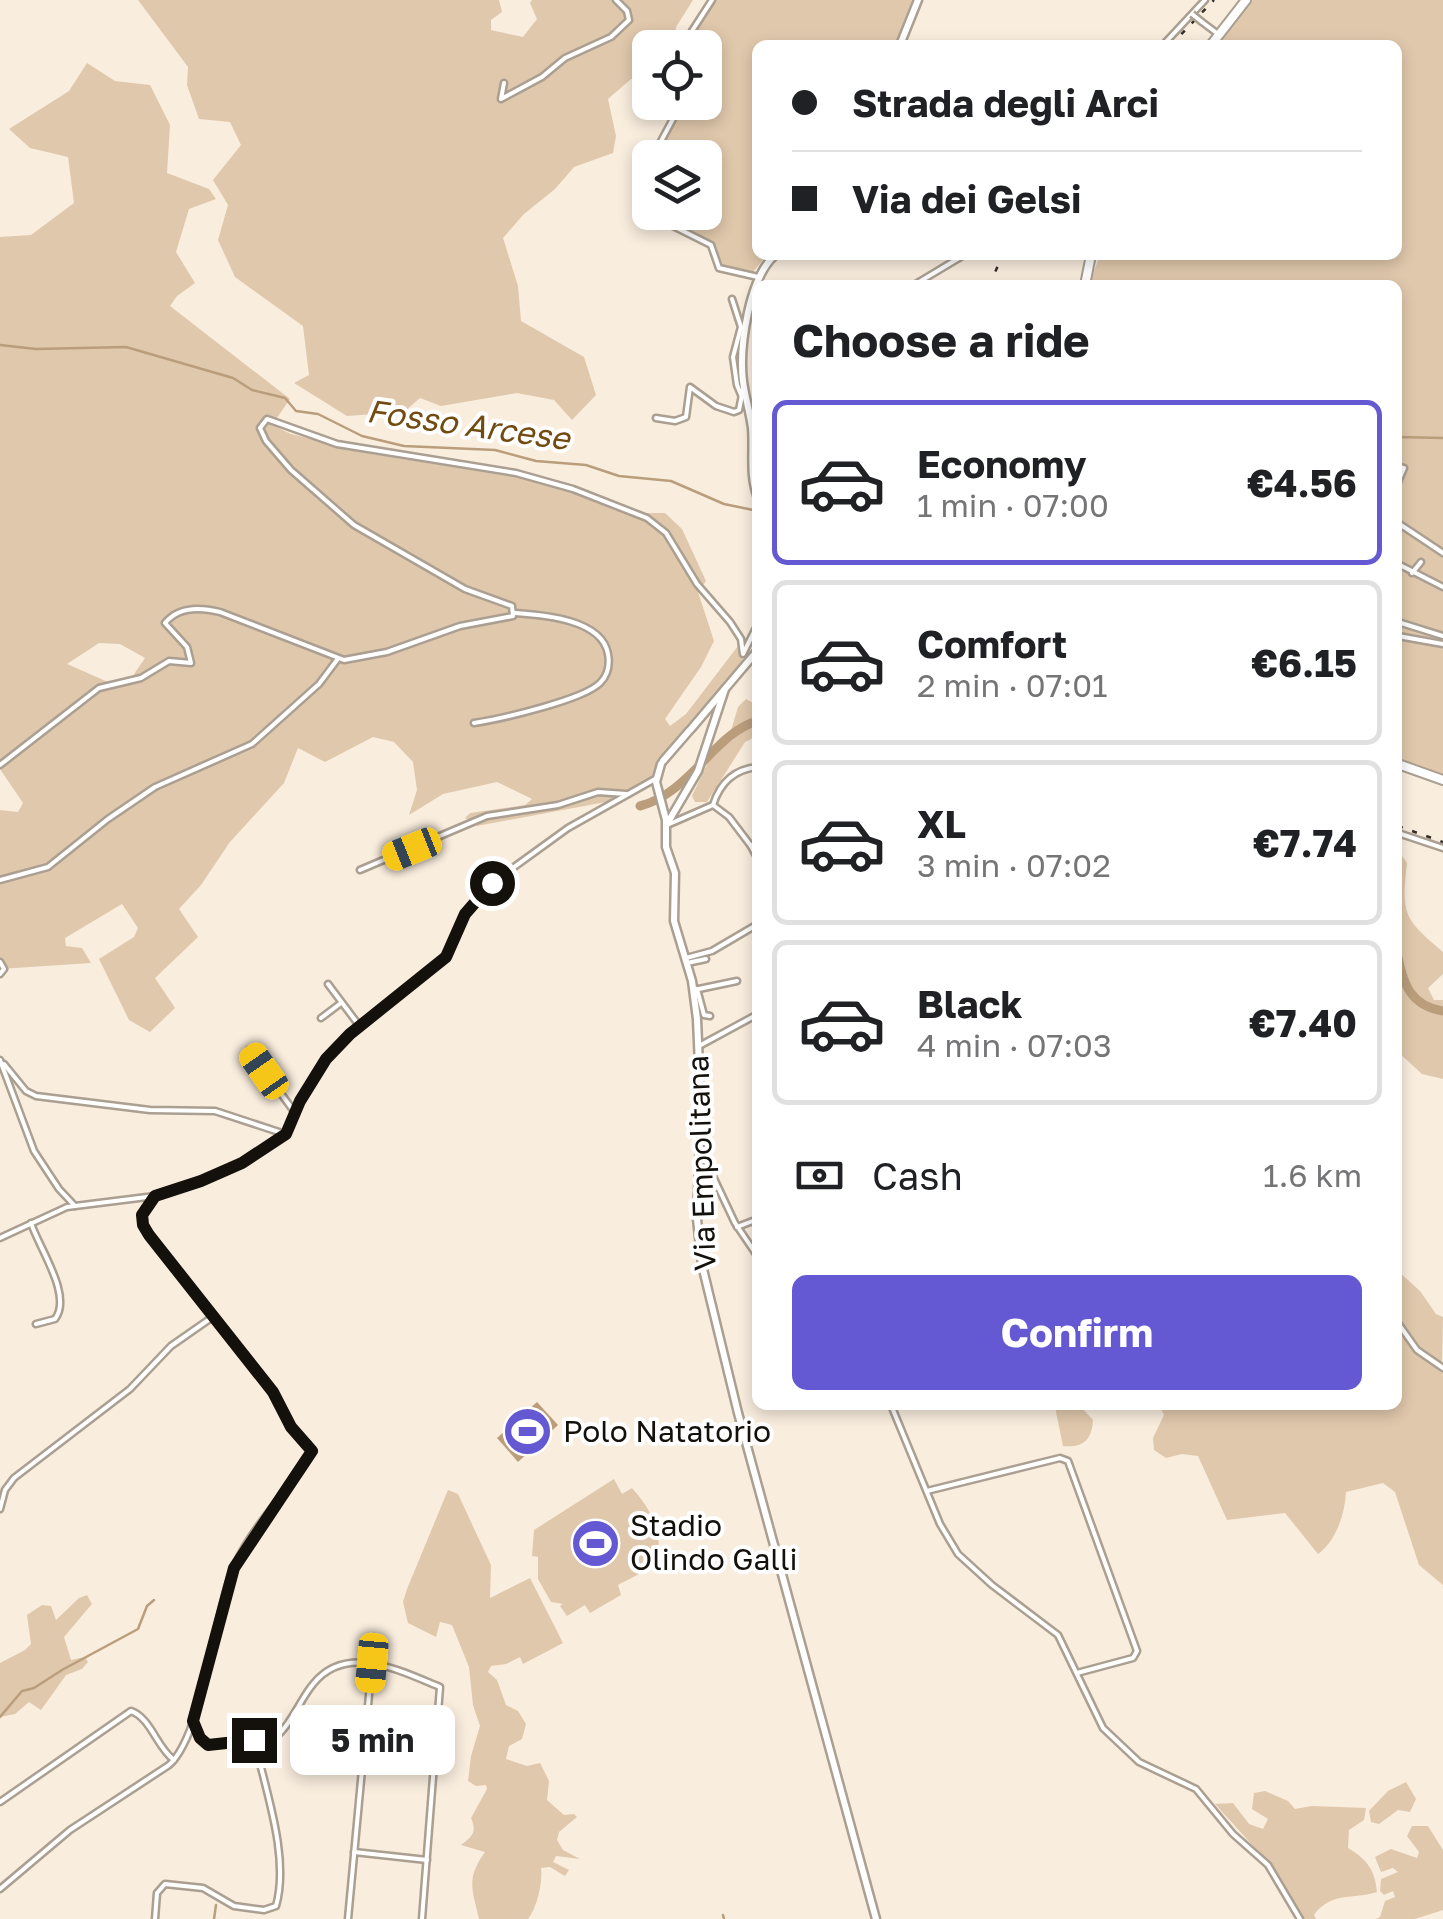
<!DOCTYPE html>
<meta charset="utf-8">
<style>
:root{--surface:#fff;--page:#f2f2f2;--text:#202124;--muted:#757577;--line:#e0e0e0;--accent:#6459d2}
body{margin:0;font-family:"Golos Text",sans-serif;background:var(--page);color:var(--text);height:100vh;display:flex;flex-direction:column;font-size:38px;white-space:nowrap}
*{box-sizing:border-box;margin:0}
p{font-size:32px;color:var(--muted)}
.icon{flex:none;width:55px;height:55px;fill:none;stroke:currentColor;stroke-width:2;stroke-linecap:round;stroke-linejoin:round}
.map{position:relative;flex:1;overflow:hidden}
.details{position:absolute;left:752px;top:280px;width:650px;height:1130px;display:flex;flex-direction:column;background:var(--surface);border-radius:15px;box-shadow:0 5px 15px #0003}
.details>*{flex:none}
.hud{position:absolute;left:752px;top:40px;width:650px;height:220px;border-radius:15px;box-shadow:0 5px 15px #0003;display:grid;align-content:center;height:220px;padding:0 40px;background:var(--surface)}
.buttons{position:absolute;left:632px;top:30px;display:grid;gap:20px}
.buttons a{display:grid;place-items:center;width:90px;height:90px;border-radius:15px;background:var(--surface);box-shadow:0 5px 15px #0003;font-size:50px}
.end{position:absolute;width:45px;height:45px;margin:-22px;border:12px solid #14100b;background:#fff;box-shadow:0 0 0 5px #fff}
.from{border-radius:50%}
.bubble{position:absolute;height:70px;border-radius:15px;background:var(--surface);box-shadow:0 5px 15px #0003;font-size:32px;font-weight:700;line-height:70px;text-align:center}
.car{position:absolute;width:30px;height:60px;margin:-30px -15px;border-radius:12px;box-shadow:0 0 8px 2px #0007;background:linear-gradient(#f5c518 24%,#345 0 40%,#f5c518 0 76%,#345 0 86%,#f5c518 0)}
.hud b{display:flex;align-items:center;gap:35px;height:95px;font-size:38px}
.hud b+b{border-top:2px solid var(--line)}
.hud i{width:25px;height:25px;background:var(--text)}
ul{padding:0;list-style:none}
li{display:flex;align-items:center;gap:30px;height:165px;margin:0 20px 15px;padding:0 20px;border:5px solid var(--line);border-radius:15px}
li div{flex:1}
li b{display:block;font-size:38px}
li em{font-style:normal;font-weight:700}
li.selected{border-color:var(--accent)}
li>.icon{width:90px;height:90px;stroke-width:1.5}
h2{padding:0 40px;font-size:45px;line-height:120px}
.pay{display:flex;align-items:center;gap:25px;height:110px;padding:0 40px;font-size:38px}
.pay p{margin-inline-start:auto}
.cta{display:flex;gap:20px;margin-top:auto;padding:20px 40px}
.cta a{flex:1;height:115px;border-radius:15px;background:var(--accent);color:#fff;font-size:40px;font-weight:700;line-height:115px;text-align:center}
.map>svg:first-child{display:block}
.green{fill:#e0c8ac;fill-rule:evenodd}
.water{fill:#ba9e7c}
.lines{fill:none;stroke-linecap:round;stroke-linejoin:round}
.stream{stroke:#ba9e7c;stroke-width:2.5}
.river{stroke:#ba9e7c;stroke-width:9}
.minor-casing{stroke:#aa9f91;stroke-width:9}
.secondary-casing{stroke:#aa9f91;stroke-width:11}
.primary-casing{stroke:#aa9f91;stroke-width:12}
.minor{stroke:#fff;stroke-width:4}
.secondary{stroke:#fff;stroke-width:6}
.primary{stroke:#fff;stroke-width:8}
.rail{stroke:#342f28;stroke-width:2.5;stroke-dasharray:5 10;stroke-linecap:butt}
.minor-bridge-casing{stroke:#aa9f91;stroke-width:9;stroke-linecap:butt}
.minor-bridge{stroke:#fff;stroke-width:4}
.route{stroke:#14100b;stroke-width:12}
.labels{text-anchor:middle;stroke-width:8;stroke-linejoin:round;paint-order:stroke}
.street-label{font-size:30px;fill:#14100b;stroke:#fff}
.poi-label{font-size:30px;fill:#14100b;stroke:#fff;text-anchor:start}
.water-label{font-size:32px;font-style:italic;fill:#724b11;stroke:#fff}
</style>
<div class="map">
<svg width="1443" height="1919" viewBox="0 0 1443 1919">
<rect width="100%" height="100%" fill="#f9edde"/>
<g class="green">
<polygon points="138,0 499,0 502,12 491,20 491,30 523,37 537,19 530,3 532,0 693,0 676,27 673,47 650,48 650,79 631,79 608,99 616,136 613,153 574,167 555,189 524,214 503,238 518,286 521,321 584,357 596,395 572,420 554,400 517,393 441,406 420,398 404,412 347,416 294,383 309,375 303,326 235,277 218,240 228,205 213,180 241,145 230,122 199,119 187,85 188,67"/>
<polygon points="715,0 912,0 895,45 758,45 758,255 767,255 752,273 719,266 713,243 670,223 666,214 705,212 705,158 655,158 685,103 705,102 705,48 696,47 694,31"/>
<polygon points="1251,0 1443,0 1443,776 1398,758 1398,285 1089,285 1100,255 1398,255 1398,45 1217,45"/>
<path d="M87 63 115 81 150 85 170 125 167 173 209 189 216 199 189 209 176 252 195 283 177 296 170 306 290 399 272 425 291 434 372 454 571 486 643 513H665L682 529 706 581 698 592 714 641 701 667 665 719 670 726 686 714 738 646 743 661 650 778 611 801 477 826 465 818 470 813 525 805 532 799 497 782 443 794 409 815 417 790 413 762 394 742 373 737 325 762 298 748 284 783 230 842 201 885 179 909 198 937 155 978 175 1008 150 1032 129 1020 99 959 134 937 138 928 122 904 65 938 66 946 82 948 91 963 0 969V810L18 812 23 803 0 769V237L31 235 74 203 68 157 30 148 9 129 69 91ZM99 643 120 644 145 658 134 674 135 683 117 686 67 664Z"/>
<polygon points="746,699 757,705 757,736 745,742 707,802 695,802 692,796 710,758 730,734 738,707"/>
<path d="M1398 850 1407 863C1401 915 1404 919 1443 952V974L1428 988 1434 1000H1443V1079L1422 1074 1398 1052Z"/>
<path d="M1398 1271 1420 1291 1436 1314 1443 1317 1442 1366C1394 1333 1398 1325 1398 1271Z"/>
<path d="M1398 1327 1416 1353 1443 1369V1585L1419 1565 1395 1492 1383 1483 1346 1492C1345 1514 1336 1541 1318 1554L1285 1513 1227 1520 1198 1456 1182 1454 1166 1458 1154 1450 1153 1438 1164 1415 1159 1405H1398Z"/>
<path d="M1043 1405H1079L1093 1420C1092 1440 1083 1448 1063 1446L1055 1407Z"/>
<path d="M614 1479 622 1494 632 1488C650 1508 673 1544 647 1568 639 1575 627 1580 618 1585L621 1595 590 1613 585 1605 567 1616 560 1606 563 1604 551 1602 538 1579V1557L532 1556 534 1530Z"/>
<path d="M448 1490 458 1494 491 1565 490 1598 530 1578 563 1643 523 1664 520 1657 506 1664 491 1666 488 1672 497 1680 506 1705 518 1711 526 1724 522 1739 509 1746 506 1759 527 1766 540 1763 549 1781 547 1800 564 1815 574 1814 577 1817 559 1832 557 1840 563 1850 580 1859 556 1856 553 1862 569 1870 565 1876 550 1867 541 1868C543 1882 537 1908 528 1919H479C472 1888 466 1879 485 1852L461 1845C473 1836 477 1832 471 1818L487 1789 486 1785 476 1786 468 1781 471 1756 480 1726 473 1705 469 1667 452 1625 440 1622 436 1637 408 1623 403 1602 407 1589Z"/>
<polygon points="87,1595 92,1604 64,1637 71,1660 85,1657 88,1662 82,1669 66,1675 41,1710 29,1702 15,1714 0,1717 0,1663 25,1650 31,1644 27,1615 42,1605 51,1606 56,1620 79,1598"/>
<polygon points="1406,1782 1416,1799 1410,1812 1398,1810 1379,1824 1371,1822 1369,1811 1388,1791"/>
<path d="M1265 1791 1288 1801 1295 1809 1312 1806 1366 1808 1364 1820 1349 1830 1348 1848C1367 1859 1375 1870 1377 1892 1353 1900 1331 1891 1314 1915L1316 1919H1303L1292 1906 1274 1869 1215 1804 1233 1803 1249 1824 1263 1829 1268 1819 1252 1809 1254 1793Z"/>
<polygon points="1412,1826 1428,1826 1443,1850 1443,1910 1415,1919 1376,1919 1380,1917 1385,1901 1395,1897 1393,1891 1384,1895 1380,1891 1381,1879 1398,1872 1393,1868 1381,1872 1375,1857 1391,1849 1417,1858 1419,1852 1407,1836"/>
</g>
<polygon class="water" points="537,1402 558,1425 518,1462 497,1438"/>
<g class="lines">
<g class="stream">
<polyline points="0,345 36,349 126,347 233,378 252,390 285,398 296,411 318,414 362,436 404,446 495,450 536,461 586,465 619,476 671,481 724,504 758,511"/>
<polyline points="1398,437 1443,438"/>
<polyline points="0,1717 22,1691 34,1688 62,1670 138,1629 147,1606 154,1600"/>
<polyline points="723,1915 724,1919"/>
<polyline points="214,1919 216,1905"/>
</g>
<g class="river">
<path d="M640 806C690 794 716 731 758 721"/>
<path d="M1398 957C1403 984 1411 1006 1443 1011"/>
</g>
<defs>
<g id="minor">
<polyline points="1202,22 1218,34"/>
<polyline points="1163,45 1205,0"/>
<polyline points="695,48 692,31 712,0"/>
<polyline points="504,83 501,99 542,77 565,58 611,37 629,20 627,11 616,0"/>
<polyline points="652,158 682,102"/>
<polyline points="650,161 650,164"/>
<polyline points="664,212 667,223 711,245 719,268 758,277"/>
<polyline points="914,285 964,255"/>
<polyline points="732,299 741,327 733,357 737,385 742,397"/>
<polyline points="656,418 675,421 686,417 690,387 716,406 734,412 739,410 743,390"/>
<polyline points="1398,467 1404,468 1398,482"/>
<polyline points="1398,523 1443,553"/>
<polyline points="1398,564 1443,587"/>
<polyline points="1412,573 1421,562"/>
<polyline points="1398,622 1443,636"/>
<polyline points="1398,636 1443,644"/>
<path d="M474 723C500 719 583 700 600 683 608 675 610 665 608 654 602 619 543 615 515 613"/>
<path d="M0 765 99 688 141 678 169 661 191 663 187 647 165 623C178 607 200 607 220 612L344 660 387 652 460 626 513 616 512 606 465 589 354 525 291 470 266 441 260 428 267 419 337 444 516 473 573 489 647 518 666 533 697 584 730 622 741 639 743 654 758 624"/>
<path d="M713 805C720 783 734 769 758 767"/>
<polyline points="667,825 713,805 729,817 751,846 758,841"/>
<polyline points="1398,833 1443,848"/>
<polyline points="751,846 758,859"/>
<polyline points="360,870 487,816 558,805 598,792 626,794"/>
<polyline points="0,880 48,867 108,819 155,787 252,744 319,684 337,660"/>
<polyline points="686,958 712,951 758,924"/>
<polyline points="0,962 4,969 0,974"/>
<polyline points="687,963 706,959"/>
<polyline points="328,984 358,1024"/>
<polyline points="697,989 704,1015 710,1016"/>
<polyline points="694,990 737,981"/>
<polyline points="321,1018 341,1003"/>
<polyline points="699,1046 758,1014"/>
<polyline points="249,1050 293,1110"/>
<polyline points="0,1060 34,1151 59,1189 75,1206"/>
<polyline points="4,1064 26,1091 36,1096 150,1110 215,1111 285,1134"/>
<polyline points="702,1153 735,1223 758,1257"/>
<path d="M31 1223C39 1248 73 1296 55 1319L36 1324"/>
<polyline points="737,1227 758,1219"/>
<polyline points="0,1238 67,1207 155,1196"/>
<polyline points="1398,1323 1417,1350 1443,1368"/>
<polyline points="891,1405 940,1524 958,1554 992,1585 1058,1635 1103,1728 1139,1762 1196,1789 1233,1834 1268,1865 1300,1919"/>
<polyline points="927,1491 1060,1458 1068,1461 1137,1651 1133,1658 1077,1673"/>
<polyline points="0,1509 5,1490 14,1478 130,1389 171,1346 214,1316"/>
<path d="M193 1721 200 1738 210 1745 277 1736C293 1722 300 1699 314 1683 347 1643 401 1671 440 1687L422 1919"/>
<path d="M0 1802 131 1711C151 1718 157 1748 174 1760"/>
<polyline points="354,1852 427,1860"/>
<path d="M0 1889 70 1830 169 1765C202 1736 214 1621 231 1575 248 1529 288 1494 312 1453L308 1444 290 1425 273 1392 145 1229 143 1212 155 1196 207 1179 242 1163 286 1134 301 1101 326 1059 350 1034 445 957 464 917 492 883 568 828 655 779"/>
<path d="M155 1919 157 1893 165 1884 203 1888 234 1906 264 1910 276 1906C290 1857 265 1789 254 1739"/>
<polyline points="348,1919 372,1663"/>
</g>
<g id="secondary">
<polyline points="900,45 918,0"/>
<path d="M758 498C749 475 754 451 752 428 750 412 745 397 743 381 739 347 749 278 775 255"/>
<polyline points="691,729 758,650"/>
<polyline points="663,761 689,731"/>
<polyline points="661,764 656,782 666,820 666,847 675,873 674,921 692,981 697,1019 701,1112 697,1219 702,1265 738,1413 876,1919"/>
<polyline points="667,824 698,771 725,689"/>
</g>
<g id="primary">
<polyline points="1211,45 1246,0"/>
<polyline points="1085,285 1091,255"/>
<polyline points="1398,764 1443,780"/>
</g>
</defs>
<use href="#minor" class="minor-casing"/>
<use href="#secondary" class="secondary-casing"/>
<use href="#primary" class="primary-casing"/>
<use href="#minor" class="minor"/>
<use href="#secondary" class="secondary"/>
<use href="#primary" class="primary"/>
<g class="rail">
<polyline points="1171,45 1214,0"/>
<polyline points="989,285 1003,255"/>
<polyline points="1398,826 1443,842"/>
</g>
<defs>
<polyline id="minor-bridge" points="1192,14 1202,22"/>
</defs>
<use href="#minor-bridge" class="minor-bridge-casing"/>
<use href="#minor-bridge" class="minor-bridge"/>
</g>
<g class="lines">
<polyline class="route" points="254,1740 208,1745 200,1738 193,1721 234,1568 312,1451 291,1427 273,1392 149,1235 143,1225 142,1215 155,1196 201,1181 242,1163 286,1134 300,1101 326,1059 350,1034 446,957 465,914 492,883"/>
</g>
<defs>
<symbol id="stadium-disc" viewBox="-11 -11 22 22"><circle r="9.5" fill="#6459d2" stroke="#fff"/><path d="M0-5a6.5 5 0 1 0 0 10a6.5 5 0 1 0 0-10ZM-3.5-1.8h7v3.6h-7Z" fill="#fff"/></symbol>
</defs>
<g fill-rule="evenodd">
<use href="#stadium-disc" x="500" y="1404" width="55" height="55"/>
<use href="#stadium-disc" x="568" y="1516" width="55" height="55"/>
</g>
<g class="labels">
<g class="street-label">
<text transform="translate(702 1163) rotate(-92)" y="10">Via Empolitana</text>
</g>
<g class="poi-label">
<text x="563" y="1442">Polo Natatorio</text>
<text x="630" y="1536">Stadio<tspan x="630" dy="34">Olindo Galli</tspan></text>
</g>
<g class="water-label">
<text transform="translate(468 425) rotate(8)" y="11">Fosso Arcese</text>
</g>
</g>
</svg>
<div class="buttons">
<a><svg class="icon" aria-label="locate" viewBox="0 0 24 24"><circle cx="12" cy="12" r="6"/><path d="M12 2v4M12 18v4M2 12h4M18 12h4"/></svg></a>
<a><svg class="icon" aria-label="layers" viewBox="0 0 24 24"><path d="M12 4l9 5-9 5-9-5zM3 14l9 5 9-5"/></svg></a>
</div>
<i class="end from" style="left:492px;top:883px"></i>
<i class="end" style="left:254px;top:1740px"></i>
<div class="bubble" style="left:290px;top:1705px;width:165px">5 min</div>
<i class="car" style="left:412px;top:849px;rotate:248deg"></i>
<i class="car" style="left:264px;top:1071px;rotate:325deg"></i>
<i class="car" style="left:372px;top:1663px;rotate:185deg"></i>
<div class="hud">
<b><i class="from"></i>Strada degli Arci</b>
<b><i></i>Via dei Gelsi</b>
</div>
<section class="details">
<h2>Choose a ride</h2>
<ul>
<li class="selected"><svg class="icon" aria-label="car" viewBox="0 0 24 24"><path d="M5 17H2v-5l4-1 3-4h7l3 4 3 1v5h-3M9 17h6M6 11h13"/><circle cx="7" cy="17" r="2"/><circle cx="17" cy="17" r="2"/></svg><div><b>Economy</b><p>1 min · 07:00</p></div><em>€4.56</em></li>
<li><svg class="icon" aria-label="car" viewBox="0 0 24 24"><path d="M5 17H2v-5l4-1 3-4h7l3 4 3 1v5h-3M9 17h6M6 11h13"/><circle cx="7" cy="17" r="2"/><circle cx="17" cy="17" r="2"/></svg><div><b>Comfort</b><p>2 min · 07:01</p></div><em>€6.15</em></li>
<li><svg class="icon" aria-label="car" viewBox="0 0 24 24"><path d="M5 17H2v-5l4-1 3-4h7l3 4 3 1v5h-3M9 17h6M6 11h13"/><circle cx="7" cy="17" r="2"/><circle cx="17" cy="17" r="2"/></svg><div><b>XL</b><p>3 min · 07:02</p></div><em>€7.74</em></li>
<li><svg class="icon" aria-label="car" viewBox="0 0 24 24"><path d="M5 17H2v-5l4-1 3-4h7l3 4 3 1v5h-3M9 17h6M6 11h13"/><circle cx="7" cy="17" r="2"/><circle cx="17" cy="17" r="2"/></svg><div><b>Black</b><p>4 min · 07:03</p></div><em>€7.40</em></li>
</ul>
<div class="pay"><svg class="icon" aria-label="cash" viewBox="0 0 24 24"><path d="M3 7h18v10H3z"/><circle cx="12" cy="12" r="2"/></svg>Cash<p>1.6 km</p></div>
<div class="cta"><a>Confirm</a></div>
</section>
</div>
